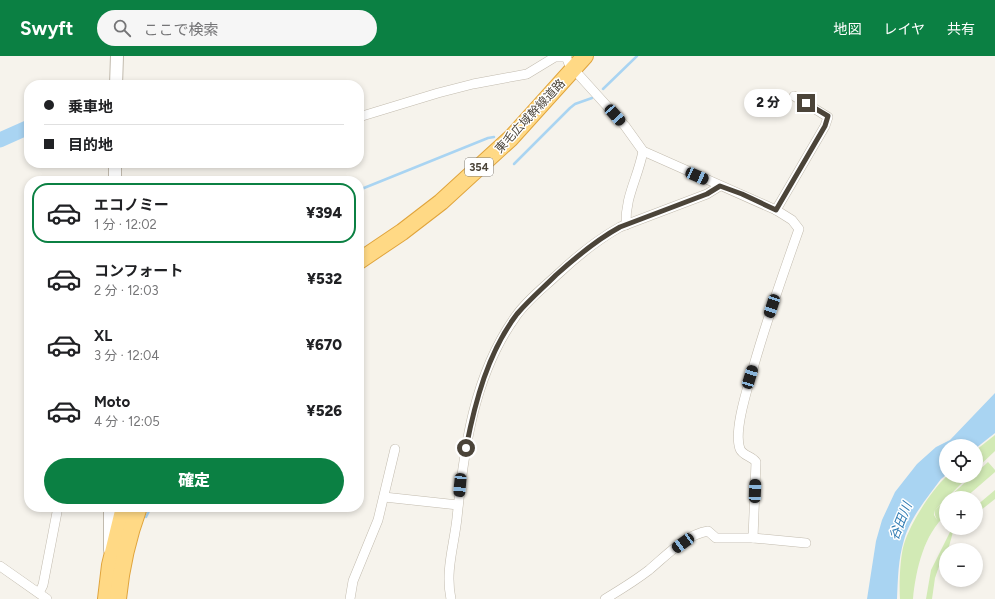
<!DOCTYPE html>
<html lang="ja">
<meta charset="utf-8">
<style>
:root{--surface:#fff;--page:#f6f6f6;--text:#202124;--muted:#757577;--line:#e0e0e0;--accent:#0b8043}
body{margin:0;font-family:Figtree,"Noto Sans JP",sans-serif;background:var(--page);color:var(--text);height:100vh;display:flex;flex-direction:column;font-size:15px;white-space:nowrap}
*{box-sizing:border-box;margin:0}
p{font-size:13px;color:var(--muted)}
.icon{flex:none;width:22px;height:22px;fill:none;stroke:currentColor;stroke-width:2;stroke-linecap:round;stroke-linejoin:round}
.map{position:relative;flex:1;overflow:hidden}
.sheet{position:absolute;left:24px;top:120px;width:340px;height:336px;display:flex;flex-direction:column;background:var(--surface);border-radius:16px;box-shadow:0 2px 6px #0003}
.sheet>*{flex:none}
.guide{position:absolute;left:24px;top:24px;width:340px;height:88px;border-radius:16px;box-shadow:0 2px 6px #0003;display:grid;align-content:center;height:88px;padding:0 20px;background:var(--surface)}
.fabs{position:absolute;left:939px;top:383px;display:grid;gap:8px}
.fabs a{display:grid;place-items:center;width:44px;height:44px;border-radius:50%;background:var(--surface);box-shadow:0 2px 6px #0003;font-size:20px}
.end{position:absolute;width:18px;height:18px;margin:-9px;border:5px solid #4b4439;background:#fff;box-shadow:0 0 0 2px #fff}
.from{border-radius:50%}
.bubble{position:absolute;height:28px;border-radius:14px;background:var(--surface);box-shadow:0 2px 6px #0003;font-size:13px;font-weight:800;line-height:28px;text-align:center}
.car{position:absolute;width:12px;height:24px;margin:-12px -6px;border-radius:5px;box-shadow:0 0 3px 1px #0007;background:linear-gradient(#222 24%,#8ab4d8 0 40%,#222 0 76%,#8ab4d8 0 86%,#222 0)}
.guide b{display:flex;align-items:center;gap:14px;height:38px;font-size:15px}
.guide b+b{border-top:1px solid var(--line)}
.guide i{width:10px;height:10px;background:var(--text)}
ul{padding:7px 0 0;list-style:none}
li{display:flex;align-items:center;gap:12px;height:60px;margin:0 8px 6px;padding:0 12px;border:2px solid transparent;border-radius:16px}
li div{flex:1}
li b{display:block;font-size:15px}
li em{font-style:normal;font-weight:800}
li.active{border-color:var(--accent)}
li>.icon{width:36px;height:36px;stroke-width:1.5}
.button{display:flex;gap:8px;margin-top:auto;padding:8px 20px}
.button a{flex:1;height:46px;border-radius:24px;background:var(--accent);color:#fff;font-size:16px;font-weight:800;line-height:46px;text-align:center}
header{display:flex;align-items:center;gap:24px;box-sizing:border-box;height:56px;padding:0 20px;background:var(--accent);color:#fff}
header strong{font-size:19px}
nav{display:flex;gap:22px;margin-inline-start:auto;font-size:14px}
.search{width:280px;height:36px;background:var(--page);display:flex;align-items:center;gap:10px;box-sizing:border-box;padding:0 14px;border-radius:22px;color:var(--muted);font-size:15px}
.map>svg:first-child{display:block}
.green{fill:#d2eab5}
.water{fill:#a9d4f2}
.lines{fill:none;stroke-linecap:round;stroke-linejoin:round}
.stream{stroke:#a9d4f2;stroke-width:2.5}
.river{stroke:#a9d4f2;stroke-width:15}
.minor-casing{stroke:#c2bbae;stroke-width:10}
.tertiary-casing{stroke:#c2bbae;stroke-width:14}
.trunk-casing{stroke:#e0a43c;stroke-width:18}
.minor{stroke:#fff;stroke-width:9}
.tertiary{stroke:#fff;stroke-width:12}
.trunk{stroke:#ffd985;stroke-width:16}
.route{stroke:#4b4439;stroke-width:5}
.labels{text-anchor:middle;stroke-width:3;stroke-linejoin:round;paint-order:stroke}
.shield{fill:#fff;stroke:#817c74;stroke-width:1}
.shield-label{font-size:11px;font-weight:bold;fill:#4b4439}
.street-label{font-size:12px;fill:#4b4439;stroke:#fff}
.water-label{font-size:13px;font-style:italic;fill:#2e7ab2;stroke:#fff}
</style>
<header>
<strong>Swyft</strong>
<div class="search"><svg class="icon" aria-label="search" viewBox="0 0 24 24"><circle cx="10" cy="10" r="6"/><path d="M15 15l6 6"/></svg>ここで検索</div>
<nav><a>地図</a><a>レイヤ</a><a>共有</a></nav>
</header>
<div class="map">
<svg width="995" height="543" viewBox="0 0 995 543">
<rect width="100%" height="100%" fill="#f6f3ec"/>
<g class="green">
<polygon points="995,379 995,395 976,413 976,394"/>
<polygon points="988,406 995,414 995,416 965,442 948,442 972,420 976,420 976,417"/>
<path d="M947 420H969L935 454 934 459 937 464 935 459V454L946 444V459C924 478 916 513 913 543H900C899 529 900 501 904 488 910 468 932 433 947 420Z"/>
<polygon points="995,434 995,443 976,458 976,450"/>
<polygon points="952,472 958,472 953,476 948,494 943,499 935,522 932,543 926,543 931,514"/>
</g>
<path class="water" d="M995 337V377L976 392V390H946V419L941 423C927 442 910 462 904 484 898 504 898 523 897 543H867L876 485 882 464 895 436 917 408 936 391 950 384Z"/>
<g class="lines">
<g class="stream">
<polyline points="603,33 637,0"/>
<polyline points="514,108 570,52 575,48 592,42"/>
<polyline points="359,134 488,82 494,81"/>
<polyline points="146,461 151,451"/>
</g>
<polyline class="river" points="0,84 29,71"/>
<defs>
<g id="minor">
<path d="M566 0 569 8 625 70 643 95 776 154 792 164 799 173C783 218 767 263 754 309 749 328 733 374 740 393 743 400 752 400 756 406L753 482"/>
<polyline points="359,61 438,37 473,28 527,18 555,1 566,1"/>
<polyline points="776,154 825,70 828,61 794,40"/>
<path d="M626 169C625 140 638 122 643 95"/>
<polyline points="384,441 458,449"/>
<polyline points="0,510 47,543"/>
<polyline points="39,537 43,529 58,451"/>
<polyline points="350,543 353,525 378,464 395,393"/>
<path d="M451 543C445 515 454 490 457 462 464 392 474 318 516 260 527 244 543 232 557 219 576 201 597 184 620 171L707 138 720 130"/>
<path d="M605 543C620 534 636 524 649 514 667 499 685 479 708 475L716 482H753L806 487"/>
</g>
<g id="tertiary">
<polyline points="116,29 117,0"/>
<polyline points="115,125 115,107"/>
<polyline points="110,494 110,451"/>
</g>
<g id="trunk">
<polyline points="359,205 402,176 441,146 511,82 585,0"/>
<polyline points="106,543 110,509 124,451"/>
<path d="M118 543C121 511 128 481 139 451"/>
</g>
</defs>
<use href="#minor" class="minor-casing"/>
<use href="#tertiary" class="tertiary-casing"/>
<use href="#trunk" class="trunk-casing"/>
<use href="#minor" class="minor"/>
<use href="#tertiary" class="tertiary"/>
<use href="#trunk" class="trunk"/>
</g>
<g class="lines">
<path class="route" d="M466 392C475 346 488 296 517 258 529 244 543 232 556 219 576 201 596 184 620 171L707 138 720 130 742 138 776 154 825 70 828 60 806 47"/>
</g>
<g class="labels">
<rect class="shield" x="465" y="102" width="28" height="18" rx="3"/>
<g class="shield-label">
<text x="479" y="115">354</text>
</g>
<g class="street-label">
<text transform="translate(530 60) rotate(-47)" y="4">東毛広域幹線道路</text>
</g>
<g class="water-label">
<text transform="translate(900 465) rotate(-68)" y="5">谷田川</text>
</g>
</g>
</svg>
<div class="fabs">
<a><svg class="icon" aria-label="locate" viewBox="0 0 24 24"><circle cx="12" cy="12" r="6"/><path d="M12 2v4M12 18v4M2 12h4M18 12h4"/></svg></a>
<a>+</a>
<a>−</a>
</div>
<i class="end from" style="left:466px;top:392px"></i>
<i class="end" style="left:806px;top:47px"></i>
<div class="bubble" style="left:744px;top:33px;width:48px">2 分</div>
<i class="car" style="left:615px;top:59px;rotate:138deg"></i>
<i class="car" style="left:697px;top:120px;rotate:114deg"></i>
<i class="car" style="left:772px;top:250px;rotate:198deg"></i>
<i class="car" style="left:750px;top:321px;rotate:17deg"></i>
<i class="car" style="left:460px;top:429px;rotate:185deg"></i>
<i class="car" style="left:755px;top:435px;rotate:2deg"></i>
<i class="car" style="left:683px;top:487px;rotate:234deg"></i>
<div class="guide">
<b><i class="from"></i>乗車地</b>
<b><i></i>目的地</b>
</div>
<section class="sheet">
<ul>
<li class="active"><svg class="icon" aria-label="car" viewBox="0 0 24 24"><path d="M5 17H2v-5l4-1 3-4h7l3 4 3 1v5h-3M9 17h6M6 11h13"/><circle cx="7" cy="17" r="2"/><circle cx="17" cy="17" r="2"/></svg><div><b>エコノミー</b><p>1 分 · 12:02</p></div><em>¥394</em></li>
<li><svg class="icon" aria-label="car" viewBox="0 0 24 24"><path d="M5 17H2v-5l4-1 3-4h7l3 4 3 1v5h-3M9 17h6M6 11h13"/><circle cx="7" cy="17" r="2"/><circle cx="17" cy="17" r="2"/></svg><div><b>コンフォート</b><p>2 分 · 12:03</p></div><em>¥532</em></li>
<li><svg class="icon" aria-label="car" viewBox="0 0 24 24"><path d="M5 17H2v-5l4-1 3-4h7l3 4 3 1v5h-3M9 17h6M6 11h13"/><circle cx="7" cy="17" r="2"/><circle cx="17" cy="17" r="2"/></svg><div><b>XL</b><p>3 分 · 12:04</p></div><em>¥670</em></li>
<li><svg class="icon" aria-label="car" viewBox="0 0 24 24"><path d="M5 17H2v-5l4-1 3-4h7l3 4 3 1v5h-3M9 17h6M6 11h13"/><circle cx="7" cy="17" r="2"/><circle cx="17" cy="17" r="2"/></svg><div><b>Moto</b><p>4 分 · 12:05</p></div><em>¥526</em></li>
</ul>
<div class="button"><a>確定</a></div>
</section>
</div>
